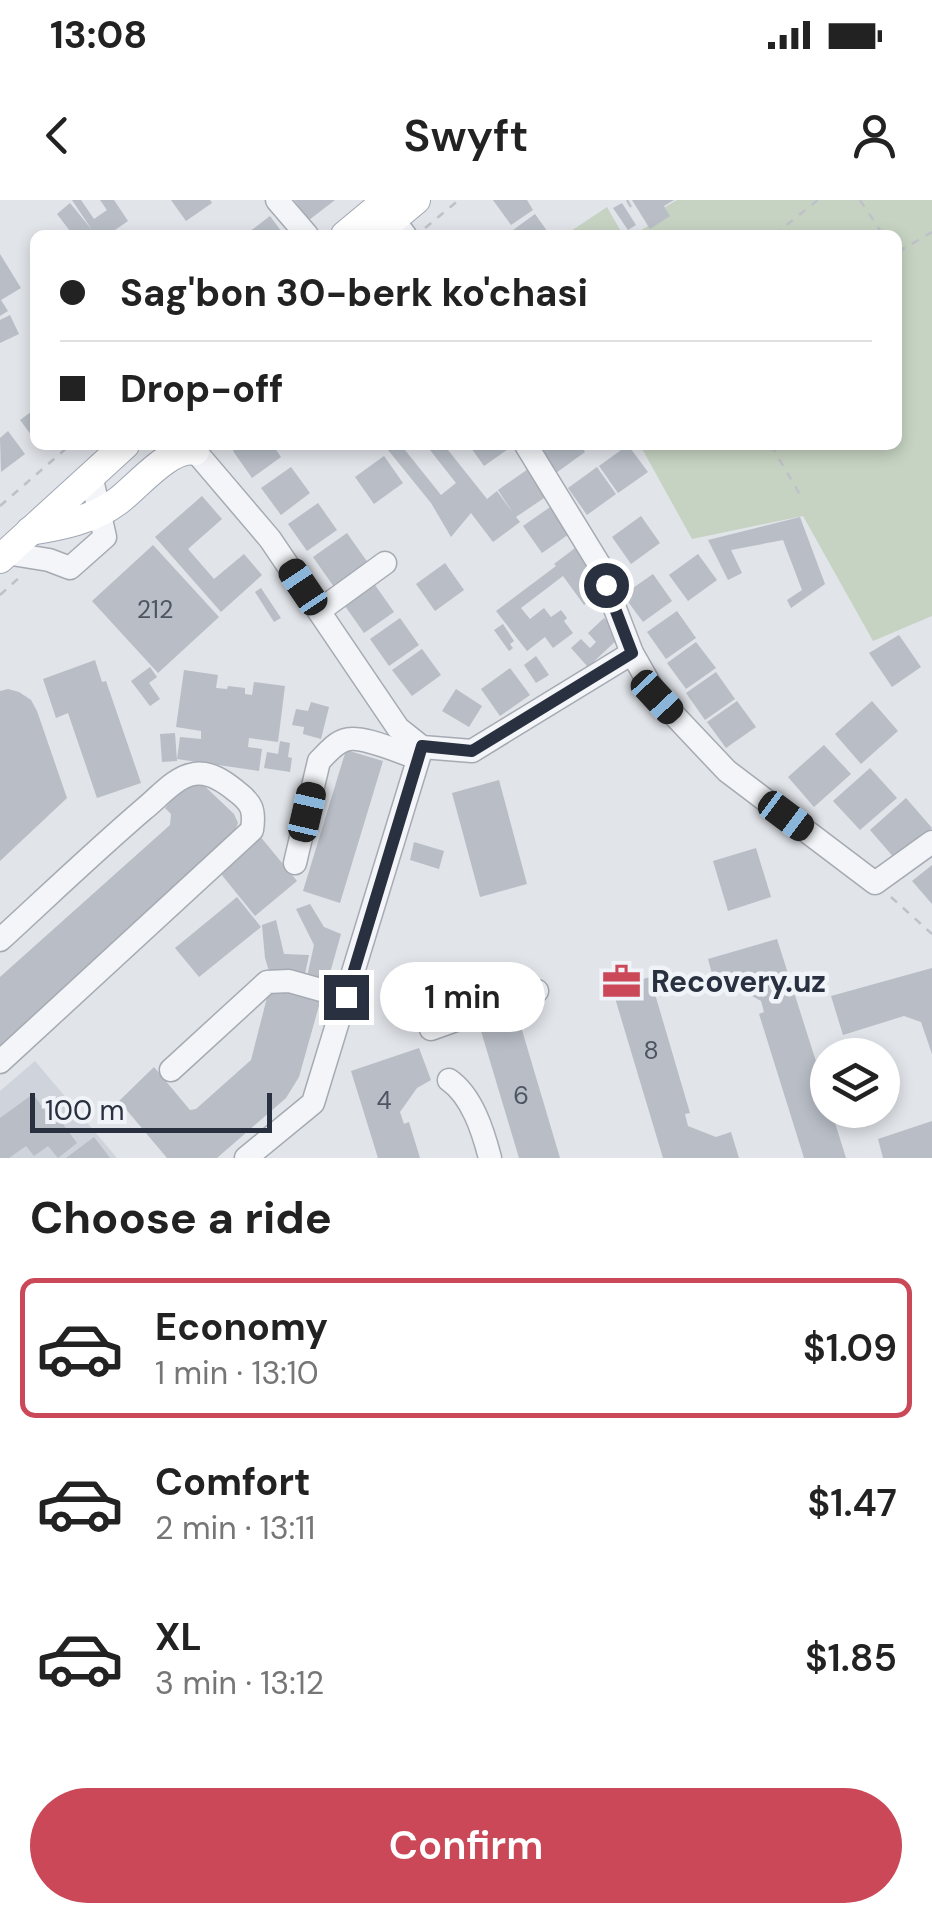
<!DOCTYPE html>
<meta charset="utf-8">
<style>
:root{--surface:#fff;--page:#f6f6f6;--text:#222;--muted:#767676;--line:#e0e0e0;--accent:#cb4858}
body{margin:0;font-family:"DM Sans",sans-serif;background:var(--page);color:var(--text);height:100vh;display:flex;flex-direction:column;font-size:38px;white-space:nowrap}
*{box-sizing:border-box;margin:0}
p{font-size:32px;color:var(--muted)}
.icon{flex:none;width:55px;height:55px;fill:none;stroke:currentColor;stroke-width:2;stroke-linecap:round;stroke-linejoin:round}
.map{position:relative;height:958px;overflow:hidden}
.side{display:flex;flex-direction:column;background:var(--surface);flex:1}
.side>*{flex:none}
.banner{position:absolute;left:30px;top:30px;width:872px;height:220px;border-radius:15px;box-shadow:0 5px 15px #0003;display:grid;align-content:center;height:220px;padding:0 30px;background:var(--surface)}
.fabs{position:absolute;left:810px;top:838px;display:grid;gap:20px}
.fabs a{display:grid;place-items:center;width:90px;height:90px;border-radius:50%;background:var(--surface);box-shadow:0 5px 15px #0003;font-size:50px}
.scale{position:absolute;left:30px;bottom:25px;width:242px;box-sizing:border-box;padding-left:10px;border:5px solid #293140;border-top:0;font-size:28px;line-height:35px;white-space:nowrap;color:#293140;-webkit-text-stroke:8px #f0f3f7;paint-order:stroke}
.end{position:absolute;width:45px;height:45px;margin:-22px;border:12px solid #293140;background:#fff;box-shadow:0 0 0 5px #fff}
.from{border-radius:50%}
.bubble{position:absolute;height:70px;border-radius:35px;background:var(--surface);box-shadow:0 5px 15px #0003;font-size:32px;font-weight:600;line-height:70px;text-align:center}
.car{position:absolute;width:30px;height:60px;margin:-30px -15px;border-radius:12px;box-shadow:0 0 8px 2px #0007;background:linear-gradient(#222 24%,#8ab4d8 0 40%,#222 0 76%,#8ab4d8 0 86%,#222 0)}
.banner b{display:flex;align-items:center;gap:35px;height:95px;font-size:38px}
.banner b+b{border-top:2px solid var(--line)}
.banner i{width:25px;height:25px;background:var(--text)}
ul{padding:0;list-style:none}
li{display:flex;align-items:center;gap:30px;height:140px;margin:0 20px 15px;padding:0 10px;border:5px solid transparent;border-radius:15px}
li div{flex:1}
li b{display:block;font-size:38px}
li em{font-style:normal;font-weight:600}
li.selected{border-color:var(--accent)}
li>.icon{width:90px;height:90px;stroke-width:1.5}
h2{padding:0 30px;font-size:45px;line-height:120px}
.action{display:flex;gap:20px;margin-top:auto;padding:20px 30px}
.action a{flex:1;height:115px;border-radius:60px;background:var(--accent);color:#fff;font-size:40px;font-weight:600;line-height:115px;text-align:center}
.status{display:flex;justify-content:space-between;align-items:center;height:70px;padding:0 50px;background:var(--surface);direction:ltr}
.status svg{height:28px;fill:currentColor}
header{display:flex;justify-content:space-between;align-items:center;height:130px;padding:0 30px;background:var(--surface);font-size:45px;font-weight:600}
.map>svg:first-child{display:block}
.built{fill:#cfd3db}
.green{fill:#c6d3c2}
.building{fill:#b8bdc6}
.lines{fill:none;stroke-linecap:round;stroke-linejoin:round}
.minor-casing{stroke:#a6abb3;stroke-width:25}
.major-casing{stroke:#a0a8b5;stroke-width:30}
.path{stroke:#bec2c8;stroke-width:2.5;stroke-dasharray:8 8;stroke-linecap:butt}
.minor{stroke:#f3f5f8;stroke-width:22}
.major{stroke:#fff;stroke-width:28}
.route{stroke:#293140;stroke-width:12}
.labels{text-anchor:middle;stroke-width:9;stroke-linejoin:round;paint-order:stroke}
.number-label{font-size:25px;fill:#4d5462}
.poi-label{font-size:30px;font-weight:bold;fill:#293140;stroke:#f0f3f7;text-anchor:start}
</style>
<div class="status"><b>13:08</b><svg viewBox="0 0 49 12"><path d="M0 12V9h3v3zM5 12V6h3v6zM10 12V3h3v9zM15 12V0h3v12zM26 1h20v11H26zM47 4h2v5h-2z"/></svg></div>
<header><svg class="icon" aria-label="back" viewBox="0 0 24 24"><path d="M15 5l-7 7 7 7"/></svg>Swyft<svg class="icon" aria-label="person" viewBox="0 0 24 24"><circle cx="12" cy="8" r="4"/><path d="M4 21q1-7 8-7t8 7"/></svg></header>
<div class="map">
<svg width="932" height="958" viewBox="0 0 932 958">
<rect width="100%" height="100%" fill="#e1e4e9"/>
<polygon class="built" points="35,861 117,958 0,958 0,891"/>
<g class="green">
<polygon points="677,0 932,0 932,416 873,441 803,316 692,339 640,245 898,245 898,35 633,35 668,14 665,7"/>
<polygon points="607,7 623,35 565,35"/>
</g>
<g class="building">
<polygon points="72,0 81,0 94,19 107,10 100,0 114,0 128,21 108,35 73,35 57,14 70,3 92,30"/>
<polygon points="171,0 210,0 212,3 186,21"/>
<polygon points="294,0 335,0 309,20"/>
<polygon points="493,0 527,0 533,10 511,25"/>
<polygon points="632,0 674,0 664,6 670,16 650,29"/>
<polygon points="622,3 636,25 628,30 613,8"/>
<polygon points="535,14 550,35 517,35 513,30"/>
<polygon points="270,16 284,35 245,35"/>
<polygon points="0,54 21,88 1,100 8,111 0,116"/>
<polygon points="10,115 19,134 0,143 0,120"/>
<polygon points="35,209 35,240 20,220"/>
<polygon points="8,231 25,254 1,272 0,238"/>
<polygon points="241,245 273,245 281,257 252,278 233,251"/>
<polygon points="384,245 401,245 441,295 456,283 426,245 444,245 487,299 497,291 513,313 498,290 528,269 547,296 516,317 520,322 493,342 471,313 451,337 431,303"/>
<polygon points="469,245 514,245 484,266"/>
<polygon points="536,245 581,245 585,252 556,273"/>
<polygon points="628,245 648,272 618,293 599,266"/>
<polygon points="384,256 403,283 374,304 355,277"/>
<polygon points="291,267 310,293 281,315 261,288"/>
<polygon points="597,267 616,294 587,315 568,288"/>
<polygon points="202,296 222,319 188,349 214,379 244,354 262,375 221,412 155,337"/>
<polygon points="318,303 337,330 307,351 288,324"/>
<polygon points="553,305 572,332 542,353 523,326"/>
<polygon points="641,316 660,343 631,364 612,337"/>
<polygon points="800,317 825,384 791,408 787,400 802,390 783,340 731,350 742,373 728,380 708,340"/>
<polygon points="347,333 373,370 339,394 313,357"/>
<polygon points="583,342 605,381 591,391 595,396 584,405 563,376 521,408 530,419 544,408 551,417 561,410 567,418 564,421 573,433 553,448 545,437 527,451 496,411 556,366 554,364"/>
<polygon points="153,345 219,417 158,473 92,401"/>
<polygon points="698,354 717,380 688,401 669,375"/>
<polygon points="445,363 464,390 435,411 416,384"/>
<polygon points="653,374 672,401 643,422 623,395"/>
<polygon points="375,385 394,412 364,433 345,406"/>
<polygon points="261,388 281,418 274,422 255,392"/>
<polygon points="677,411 696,438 666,459 647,432"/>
<polygon points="400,418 419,445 389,466 370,439"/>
<polygon points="604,418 621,436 588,467 571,448 581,439 590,448 596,442 588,433"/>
<polygon points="503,424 514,441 510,444 513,448 509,451 494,430"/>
<polygon points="899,435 921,467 892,487 869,453"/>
<polygon points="696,442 716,468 686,489 667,463"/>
<polygon points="422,449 441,475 412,496 392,470"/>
<polygon points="536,456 549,475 536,483 524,465"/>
<polygon points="95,460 102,482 106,481 141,583 97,598 68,513 56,518 43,479"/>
<polygon points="150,467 157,477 149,483 160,499 150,506 131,481"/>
<polygon points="510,468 530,495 500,516 481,489"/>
<polygon points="184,470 218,475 216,488 227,489 228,486 245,488 245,494 252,495 254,482 285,486 278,542 249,538 248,547 262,549 259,571 177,559 180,537 201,539 201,531 176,527"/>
<polygon points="716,472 735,499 705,520 686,493"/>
<polygon points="8,489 19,492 31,500 37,511 67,598 0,661 0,491"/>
<polygon points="456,489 482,506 469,527 442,511"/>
<polygon points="737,501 756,527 726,548 707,522"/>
<polygon points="872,501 898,531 861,564 835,534"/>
<polygon points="311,502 329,507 321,539 303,534 304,527 292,525 296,509 308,511"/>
<polygon points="175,533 177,561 162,562 160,534"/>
<polygon points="280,541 290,543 288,557 292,558 290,572 264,568 267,552 278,554"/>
<polygon points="824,545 851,574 814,607 788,577"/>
<polygon points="346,550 383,561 340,703 303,691"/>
<polygon points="870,568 897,598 860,630 833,601"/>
<polygon points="193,575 234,614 238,623 234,633 0,846 0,777 170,625 171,614 165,608"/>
<polygon points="499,580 527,684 480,697 452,593"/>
<polygon points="906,598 932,628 896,660 870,630"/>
<polygon points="259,635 297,681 255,716 217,669"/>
<polygon points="414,642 444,651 439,669 410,660"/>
<polygon points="756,648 771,697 728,711 713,661"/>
<polygon points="932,665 932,704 912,681"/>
<polygon points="237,697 261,727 199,777 175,748"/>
<polygon points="310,704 324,727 341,734 326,787 306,781 314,745 296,709"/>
<polygon points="276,720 284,754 309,755 304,779 269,771 265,758 262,725"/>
<polygon points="777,739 828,899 828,910 831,910 846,958 804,958 759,814 764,812 761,801 736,787 717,792 708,759"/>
<polygon points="932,768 932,854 921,822 904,816 843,835 831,796"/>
<polygon points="650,777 690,913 685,914 688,926 716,937 731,932 739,958 663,958 612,788"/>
<polygon points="271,782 322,795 299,877 286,898 217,958 167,958 119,901 154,867 190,910 196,909 251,860"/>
<polygon points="519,820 560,958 519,958 481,831"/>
<polygon points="419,848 431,880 417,888 400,912 404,924 409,922 420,958 378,958 351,871"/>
<polygon points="33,894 46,912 51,908 77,943 58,958 48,946 34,956 26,946 9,958 0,958 0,918"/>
<polygon points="932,921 932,958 883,958 878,939"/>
<polygon points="94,937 110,958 66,958"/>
</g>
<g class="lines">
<defs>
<g id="minor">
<polyline points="277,0 307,35"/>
<polyline points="393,19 405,35"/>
<polyline points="190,245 270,339 398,528 422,547 472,551 632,453"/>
<polyline points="526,245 605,374 606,385 632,453 657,497 727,571 875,683 932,642"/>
<polyline points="6,353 49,360 70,368 105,337 91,275"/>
<polyline points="319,411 385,363"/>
<path d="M295 663 319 561C327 553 335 543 345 540 361 534 401 553 418 558"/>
<path d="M0 740C48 696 95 651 144 609 159 597 175 577 194 574 210 571 225 582 236 591 252 603 255 610 252 630L0 862"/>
<polyline points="431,829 537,791"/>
<polyline points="171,870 267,782 289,781 346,797"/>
<path d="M449 880C472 896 483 931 490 958"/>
<polyline points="246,958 313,903 422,547"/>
</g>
<g id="major">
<polyline points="345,35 386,1"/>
<polyline points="374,35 416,0"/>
<path d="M30 331C60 326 93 320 118 301 137 287 170 246 195 251"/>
<polyline points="0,359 125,245"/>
</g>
</defs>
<use href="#minor" class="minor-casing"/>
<use href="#major" class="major-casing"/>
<g class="path">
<polyline points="627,0 632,9"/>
<polyline points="860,0 883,35"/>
<polyline points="425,28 459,0"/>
<polyline points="646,31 649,35"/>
<polyline points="774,35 818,0"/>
<polyline points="898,52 932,32"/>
<polyline points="771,245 803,300"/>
<polyline points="0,306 70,245"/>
<polyline points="0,395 21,376"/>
<polyline points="891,697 932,734"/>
</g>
<use href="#minor" class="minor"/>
<use href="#major" class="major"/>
</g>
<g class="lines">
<polyline class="route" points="346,797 422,546 472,551 632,453 606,385"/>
</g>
<defs>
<symbol id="office-bare" viewBox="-9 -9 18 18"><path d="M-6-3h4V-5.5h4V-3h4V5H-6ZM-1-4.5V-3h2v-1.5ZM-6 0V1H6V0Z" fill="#cb4858" stroke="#f0f3f7" stroke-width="2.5" paint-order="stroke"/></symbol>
</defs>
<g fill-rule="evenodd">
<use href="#office-bare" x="594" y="754" width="55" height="55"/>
</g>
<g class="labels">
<g class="number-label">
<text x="155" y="418">212</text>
<text x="651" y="859">8</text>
<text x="521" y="904">6</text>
<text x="384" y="909">4</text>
</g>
<g class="poi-label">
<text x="651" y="792">Recovery.uz</text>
</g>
</g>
</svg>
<div class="fabs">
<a><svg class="icon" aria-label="layers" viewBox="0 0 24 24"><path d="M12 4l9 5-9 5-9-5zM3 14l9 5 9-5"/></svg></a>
</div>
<div class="scale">100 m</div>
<i class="end from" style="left:606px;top:385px"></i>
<i class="end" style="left:346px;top:797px"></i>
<div class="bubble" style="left:380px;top:762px;width:165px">1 min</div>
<i class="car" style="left:303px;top:387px;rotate:326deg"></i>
<i class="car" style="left:657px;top:497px;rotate:137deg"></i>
<i class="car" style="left:307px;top:612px;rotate:13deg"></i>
<i class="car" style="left:786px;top:616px;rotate:127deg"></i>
<div class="banner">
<b><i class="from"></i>Sag'bon 30-berk ko'chasi</b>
<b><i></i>Drop-off</b>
</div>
</div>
<section class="side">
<h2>Choose a ride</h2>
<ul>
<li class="selected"><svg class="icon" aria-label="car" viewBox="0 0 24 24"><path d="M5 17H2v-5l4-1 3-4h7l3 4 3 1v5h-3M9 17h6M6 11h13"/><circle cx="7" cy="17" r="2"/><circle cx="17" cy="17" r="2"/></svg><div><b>Economy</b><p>1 min · 13:10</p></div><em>$1.09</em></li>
<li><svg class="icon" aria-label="car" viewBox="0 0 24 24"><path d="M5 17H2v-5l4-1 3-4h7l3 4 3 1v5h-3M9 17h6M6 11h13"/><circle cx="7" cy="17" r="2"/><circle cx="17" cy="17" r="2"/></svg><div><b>Comfort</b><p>2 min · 13:11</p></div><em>$1.47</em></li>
<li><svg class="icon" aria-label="car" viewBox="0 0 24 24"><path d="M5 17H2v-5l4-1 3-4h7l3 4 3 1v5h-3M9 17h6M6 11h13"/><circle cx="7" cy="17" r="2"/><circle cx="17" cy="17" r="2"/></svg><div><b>XL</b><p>3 min · 13:12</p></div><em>$1.85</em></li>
</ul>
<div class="action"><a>Confirm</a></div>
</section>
